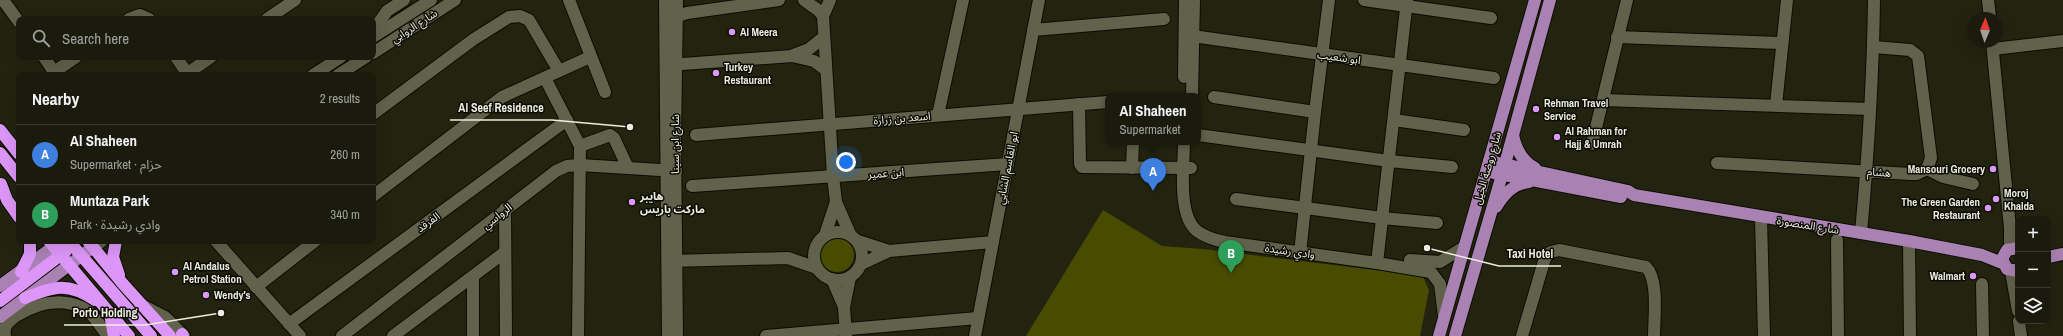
<!DOCTYPE html>
<meta charset="utf-8">
<style>
body{margin:0;font-family:"Archivo Narrow","Noto Sans Arabic",sans-serif;background:#232415;color:#f1f3f6}
.controls{position:absolute;right:12px;bottom:12px;display:grid;overflow:hidden;border-radius:8px;box-shadow:0 4px 16px #0002}
.controls button{width:36px;height:36px;display:grid;place-items:center;padding:0;border:0;border-bottom:1px solid #38392d;background:#1a1b0c;color:#f1f3f6;font:20px sans-serif}
.compass{position:absolute;left:1967px;top:12px;width:36px;height:36px;border-radius:50%;background:#1a1b0c;box-shadow:0 4px 16px #0002;rotate:2deg}
.you{position:absolute;left:846px;top:162px;width:14px;height:14px;margin:-10px;border:3px solid #fff;border-radius:50%;background:#1a73e8;box-shadow:0 0 0 6px #1a73e833}
.badge{display:grid;place-items:center;width:26px;height:26px;border-radius:50%;background:#8c9099;color:#fff;font-size:13px;font-weight:700}
.pin{position:absolute;translate:-50% -33px;filter:drop-shadow(0 1px 2px #0008)}
.pin::after{content:'';position:absolute;top:21px;width:14px;height:12px;background:inherit;clip-path:polygon(0 0,100% 0,50% 100%)}
.popup{position:absolute;left:1105px;top:93px;width:96px;height:52px;box-sizing:border-box;display:grid;place-content:center;border-radius:8px;background:#1a1b0c;filter:drop-shadow(0 1px 3px #0005);font-size:13px;white-space:nowrap;color:#9fa19d}
.popup b{font-size:15px;color:#f1f3f6}
.popup::after{content:'';position:absolute;left:50%;top:100%;margin-left:-8px;border:8px solid transparent;border-top-color:#1a1b0c}
.list{margin:0;padding:0;list-style:none}
h2{display:flex;justify-content:space-between;align-items:center;height:52px;margin:0;padding:0 16px;font-size:17px}
h2 small{font-size:13px;font-weight:400;color:#9fa19d}
.list li{display:grid;grid-template-columns:26px 1fr auto;gap:12px;align-items:center;box-sizing:border-box;height:60px;padding:0 16px;border-top:1px solid #38392d}
.list b{display:block;font-size:15px;white-space:nowrap}
.list p{margin:0;font-size:13px;white-space:nowrap;color:#9fa19d}
.list em{font-size:13px;font-style:normal;color:#9fa19d}
.icon{flex:none;width:22px;height:22px;fill:none;stroke:currentColor;stroke-width:2;stroke-linecap:round;stroke-linejoin:round}
.map{position:relative;flex:none;width:2063px;height:336px;overflow:hidden}
.search{position:absolute;background:#1a1b0c;box-shadow:0 4px 16px #0002;left:16px;top:16px;width:360px;height:44px;display:flex;align-items:center;gap:10px;box-sizing:border-box;padding:0 14px;border-radius:8px;color:#9fa19d;font-size:15px}
.panel{position:absolute;background:#1a1b0c;box-shadow:0 4px 16px #0002;left:16px;top:72px;width:360px;height:172px;border-radius:8px}
.map>svg:first-child{display:block}
.green{fill:#484b00}
.lines{fill:none;stroke-linecap:round;stroke-linejoin:round}
.minor-casing{stroke:#0c0d00;stroke-width:14}
.major-casing{stroke:#0c0d00;stroke-width:14}
.highway-casing{stroke:#0c0d00;stroke-width:14}
.minor{stroke:#60624c;stroke-width:12}
.major{stroke:#aa81b3;stroke-width:12}
.highway{stroke:#dc96f7;stroke-width:12}
.poi-dot{fill:#db99f5;stroke:#0c0c05;stroke-width:1.5}
.labels{text-anchor:middle;stroke-width:3;stroke-linejoin:round;paint-order:stroke}
.street-label{font-size:11px;fill:#ecede0;stroke:#0c0c05}
.poi-label{font-size:11px;font-weight:bold;fill:#ecede0;stroke:#0c0c05;text-anchor:start}
.leader{fill:none;stroke:#ecede0;stroke-width:1.5}
.callout-dot{fill:#ecede0;stroke:#0c0c05;stroke-width:1.5}
.callout-label{font-size:12px;text-anchor:middle;font-weight:bold;fill:#ecede0;stroke:#0c0c05;stroke-width:3;stroke-linejoin:round;paint-order:stroke}
</style>
<div class="map">
<svg width="2063" height="336" viewBox="0 0 2063 336">
<rect width="100%" height="100%" fill="#222410"/>
<!-- green -->
<g class="green">
<path d="M1103 210 1162 246 1203 249 1408 274 1411 271 1423 277 1429 290 1420 336H1026Z"/>
<circle cx="837" cy="255" r="17"/>
</g>
<g class="lines">
<!-- minor casing -->
<g class="minor-casing">
<g id="minor">
<path d="M3 0 19 22"/>
<path d="M569 0 605 92"/>
<path d="M665 0 668 336"/>
<path d="M804 0 818 10 823 16"/>
<path d="M830 0 823 16 833 176 836 202 850 234"/>
<path d="M1364 0 1491 18"/>
<path d="M1988 0 1990 18"/>
<path d="M672 18 687 13 779 0"/>
<path d="M129 19 140 15 149 19"/>
<path d="M267 19 295 0"/>
<path d="M1033 30 1164 19"/>
<path d="M373 31 387 11 404 0"/>
<path d="M1185 35 1494 78"/>
<path d="M373 37 431 0"/>
<path d="M1617 37 1782 43"/>
<path d="M1992 42 2010 228V248"/>
<path d="M1993 49 2063 41"/>
<path d="M373 53 455 0"/>
<path d="M793 55 809 49 824 37"/>
<path d="M44 57 56 75"/>
<path d="M176 57 187 73"/>
<path d="M669 65 792 56 814 61 826 70"/>
<path d="M54 72 76 57"/>
<path d="M185 75 211 57"/>
<path d="M313 75 341 57"/>
<path d="M338 75 366 57"/>
<path d="M1184 77 1185 0"/>
<path d="M545 78 580 146 578 336"/>
<path d="M1192 96 1194 0"/>
<path d="M1214 97 1315 112"/>
<path d="M1603 100 1870 109"/>
<path d="M1079 104 1080 164 1082 167 1191 168"/>
<path d="M1776 105 1787 0"/>
<path d="M373 114 474 39 509 17 520 16 529 20 559 71"/>
<path d="M938 115 963 0"/>
<path d="M1394 120 1464 130"/>
<path d="M696 135 1108 102"/>
<path d="M1198 135 1389 161 1452 167"/>
<path d="M1184 142C1184 165 1177 215 1197 231 1205 237 1215 240 1225 242L1377 263 1431 272 1440 284 1444 316"/>
<path d="M1592 144 1627 0"/>
<path d="M580 146 610 135 614 138 628 168"/>
<path d="M1717 163 1911 174H1917L1927 169 1931 158 1918 56 1910 50 1874 47"/>
<path d="M1132 168 1133 142"/>
<path d="M1927 169 1943 177 1973 184"/>
<path d="M692 186 1008 164"/>
<path d="M373 196 502 97 590 57"/>
<path d="M1236 199 1382 218 1437 223"/>
<path d="M505 209 506 336"/>
<path d="M1761 218 1764 336"/>
<circle cx="838" cy="256" r="24"/>
<path d="M1861 233C1868 156 1873 78 1874 0"/>
<path d="M825 235 836 202"/>
<path d="M1837 240 1838 336"/>
<path d="M216 241 300 336"/>
<path d="M858 241 889 251"/>
<path d="M1909 241 1910 336"/>
<path d="M93 247 102 241"/>
<path d="M1300 253 1315 112 1329 0"/>
<path d="M1410 260 1440 262 1464 247"/>
<path d="M670 261 788 258 817 268"/>
<path d="M1377 263 1407 0"/>
<path d="M861 264 889 251 993 242"/>
<path d="M2011 271 2018 311"/>
<path d="M473 277V336"/>
<path d="M832 279 844 307"/>
<path d="M1982 284 1983 336"/>
<path d="M256 287 315 241"/>
<path d="M140 304 165 317 184 336"/>
<path d="M2019 321 2021 336"/>
<path d="M289 324 567 120"/>
<path d="M5 336C3 326 8 322 16 316 37 303 60 297 83 308 95 314 100 327 108 336"/>
<path d="M342 336 556 171 567 166 580 165 676 171"/>
<path d="M393 336 505 252"/>
<path d="M677 336 675 140 677 0"/>
<path d="M766 336 978 318"/>
<path d="M846 336 844 307 850 277"/>
<path d="M975 336 1039 0"/>
<path d="M1522 336 1545 258 1551 252 1559 250 1646 267C1659 280 1654 318 1654 336"/>
</g>
</g>
<!-- major casing -->
<g class="major-casing">
<g id="major">
<path d="M1513 135C1516 150 1522 161 1535 168"/>
<path d="M1489 161 1628 191 1634 195 1909 241 1982 255 2002 263"/>
<path d="M1494 173 1621 197"/>
<path d="M1496 207C1505 193 1513 184 1529 182"/>
<path d="M2018 248 2007 250 2002 259 2007 269 2018 271"/>
<path d="M2048 257 2063 254"/>
<path d="M0 286 61 241"/>
<path d="M0 317 93 247"/>
<path d="M1439 336 1535 0"/>
<path d="M1455 336 1502 175 1550 0"/>
</g>
</g>
<!-- highway casing -->
<g class="highway-casing">
<g id="highway">
<path d="M0 130 19 154"/>
<path d="M0 153 19 177"/>
<path d="M1 184 7 200 19 217"/>
<path d="M49 241 129 336"/>
<path d="M88 241 123 284 170 336"/>
<path d="M116 241 113 257 119 275"/>
<path d="M54 246 63 242 73 246 151 336"/>
<path d="M21 272 30 254V241"/>
<path d="M25 298C54 286 68 282 95 300"/>
<path d="M0 301 66 251"/>
<path d="M110 314 114 336"/>
<path d="M182 334 183 336"/>
</g>
</g>
<!-- minor -->
<use href="#minor" class="minor"/>
<!-- major -->
<use href="#major" class="major"/>
<!-- highway -->
<use href="#highway" class="highway"/>
</g>
<!-- markers -->
<g class="poi-dot">
<circle cx="732" cy="32" r="4"/>
<circle cx="716" cy="73" r="4"/>
<circle cx="1536" cy="109" r="4"/>
<circle cx="1557" cy="137" r="4"/>
<circle cx="1993" cy="169" r="4"/>
<circle cx="1996" cy="199" r="4"/>
<circle cx="632" cy="202" r="4"/>
<circle cx="1988" cy="208" r="4"/>
<circle cx="175" cy="272" r="4"/>
<circle cx="1973" cy="276" r="4"/>
<circle cx="206" cy="295" r="4"/>
</g>
<g class="labels">
<!-- street labels -->
<g class="street-label">
<text transform="translate(414 26) rotate(-33)" y="4">شارع الروابي</text>
<text transform="translate(1339 57) rotate(8)" y="4">ابو شعيب</text>
<text transform="translate(902 118) rotate(-5)" y="4">اسعد بن زرارة</text>
<text transform="translate(675 144) rotate(-90)" y="4">شارع ابن سينا</text>
<text transform="translate(1007 168) rotate(-79)" y="4">ابو القاسم الشابي</text>
<text transform="translate(1487 168) rotate(-74)" y="4">شارع روضة الخيل</text>
<text transform="translate(1879 172) rotate(4)" y="4">هشام</text>
<text transform="translate(886 173) rotate(-4)" y="4">ابن عمير</text>
<text transform="translate(497 216) rotate(-38)" y="4">الرواسي</text>
<text transform="translate(428 222) rotate(-36)" y="4">الفرقد</text>
<text transform="translate(1808 225) rotate(9)" y="4">شارع المنصورة</text>
<text transform="translate(1290 251) rotate(8)" y="4">وادي رشيدة</text>
</g>
<!-- poi labels -->
<g class="poi-label">
<text x="740" y="36">Al Meera</text>
<text x="724" y="71">Turkey<tspan x="724" dy="13">Restaurant</tspan></text>
<text x="1544" y="107">Rehman Travel<tspan x="1544" dy="13">Service</tspan></text>
<text x="1565" y="135">Al Rahman for<tspan x="1565" dy="13">Hajj &amp; Umrah</tspan></text>
<text x="1985" y="173" text-anchor="end">Mansouri Grocery</text>
<text x="2004" y="197">Moroj<tspan x="2004" dy="13">Khalda</tspan></text>
<text x="640" y="200">هايبر<tspan x="640" dy="13">ماركت باريس</tspan></text>
<text x="1980" y="206" text-anchor="end">The Green Garden<tspan x="1980" dy="13">Restaurant</tspan></text>
<text x="183" y="270">Al Andalus<tspan x="183" dy="13">Petrol Station</tspan></text>
<text x="1965" y="280" text-anchor="end">Walmart</text>
<text x="214" y="299">Wendy's</text>
</g>
</g>
<!-- callouts -->
<path class="leader" d="M630 127L552 120H450M1427 248L1499 266H1561M221 313L145 325H64"/>
<g class="callout-dot">
<circle cx="630" cy="127" r="4"/>
<circle cx="1427" cy="248" r="4"/>
<circle cx="221" cy="313" r="4"/>
</g>
<g class="callout-label">
<text x="501" y="112">Al Seef Residence</text>
<text x="1530" y="258">Taxi Hotel</text>
<text x="105" y="317">Porto Holding</text>
</g>
</svg>
<div class="controls">
<button>+</button>
<button>−</button>
<button><svg class="icon" aria-label="layers" viewBox="0 0 24 24"><path d="M12 4l9 5-9 5-9-5zM3 14l9 5 9-5"/></svg></button>
</div>
<svg class="compass" viewBox="-18 -18 36 36"><path d="M0-13l5 13h-10z" fill="#e53935"/><path d="M0 13l5-13h-10z" fill="#9fa19d"/></svg>
<div class="you"></div>
<div class="pin badge" style="left:1153px;top:191px;background:#3f7fe0">A</div>
<div class="popup"><b>Al Shaheen</b>Supermarket</div>
<div class="pin badge" style="left:1231px;top:273px;background:#2e9e5b">B</div>
<div class="search"><svg class="icon" aria-label="search" viewBox="0 0 24 24"><circle cx="10" cy="10" r="6"/><path d="M15 15l6 6"/></svg>Search here</div>
<section class="panel">
<h2>Nearby<small>2 results</small></h2>
<ul class="list">
<li><span class="badge" style="background:#3f7fe0">A</span><div><b>Al Shaheen</b><p>Supermarket · حزام</p></div><em>260 m</em></li>
<li><span class="badge" style="background:#2e9e5b">B</span><div><b>Muntaza Park</b><p>Park · وادي رشيدة</p></div><em>340 m</em></li>
</ul>
</section>
</div>
